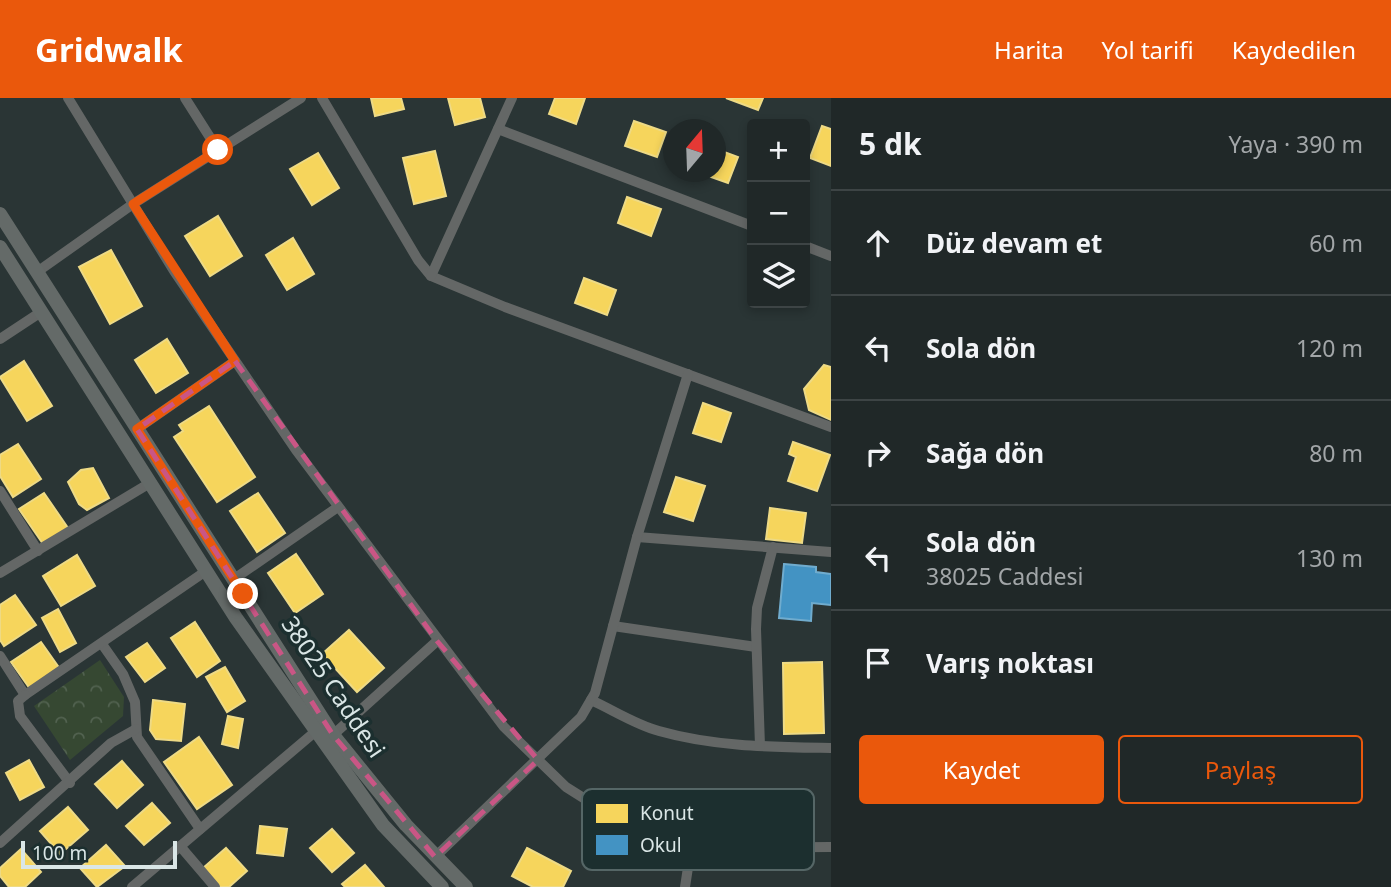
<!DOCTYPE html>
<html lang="tr">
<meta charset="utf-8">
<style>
body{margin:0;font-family:"Noto Sans",sans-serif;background:#2d3434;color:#f1f3f6}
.controls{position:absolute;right:21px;top:21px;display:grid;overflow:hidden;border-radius:7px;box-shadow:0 4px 10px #0003}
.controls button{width:63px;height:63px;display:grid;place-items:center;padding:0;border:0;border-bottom:2px solid #3d4445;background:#202828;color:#f1f3f6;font:35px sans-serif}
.compass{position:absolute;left:663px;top:21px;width:63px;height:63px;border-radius:50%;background:#202828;box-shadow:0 4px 10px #0003;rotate:19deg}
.scale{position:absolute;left:21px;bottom:18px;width:156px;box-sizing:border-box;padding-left:7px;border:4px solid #dae6e6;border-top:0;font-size:19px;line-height:24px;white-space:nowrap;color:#dae6e6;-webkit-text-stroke:5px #1c2f2f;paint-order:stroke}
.stop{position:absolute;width:21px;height:21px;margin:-16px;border:5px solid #ea580c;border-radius:50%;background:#fff}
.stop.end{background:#ea580c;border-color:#fff;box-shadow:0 2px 7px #0008}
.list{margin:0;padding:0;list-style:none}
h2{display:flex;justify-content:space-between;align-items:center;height:91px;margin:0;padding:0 28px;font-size:30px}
h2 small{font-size:23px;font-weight:400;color:#a2a6a8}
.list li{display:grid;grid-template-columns:46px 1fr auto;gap:21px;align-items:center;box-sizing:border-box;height:105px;padding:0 28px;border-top:2px solid #3d4445}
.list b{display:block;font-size:26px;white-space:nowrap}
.list p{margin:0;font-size:23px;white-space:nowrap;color:#a2a6a8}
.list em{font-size:23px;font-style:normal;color:#a2a6a8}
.actions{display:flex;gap:14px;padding:21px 28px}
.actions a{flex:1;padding:16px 0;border:2px solid #ea580c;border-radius:7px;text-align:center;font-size:24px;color:#ea580c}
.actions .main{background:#ea580c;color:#fff}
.icon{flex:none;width:38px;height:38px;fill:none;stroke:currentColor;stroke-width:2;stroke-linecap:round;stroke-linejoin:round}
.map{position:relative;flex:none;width:831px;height:789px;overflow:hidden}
header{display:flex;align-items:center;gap:42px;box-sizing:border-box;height:98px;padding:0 35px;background:#ea580c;color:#fff}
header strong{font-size:33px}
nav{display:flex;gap:38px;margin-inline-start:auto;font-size:24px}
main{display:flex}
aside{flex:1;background:#202828}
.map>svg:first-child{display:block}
.park{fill:url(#park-crowns)}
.homes{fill:#f6d55c;stroke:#eeda85;stroke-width:2}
.schools{fill:#4393c3;stroke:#70acce;stroke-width:2}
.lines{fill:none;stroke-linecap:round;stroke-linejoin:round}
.minor{stroke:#646766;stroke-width:10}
.secondary{stroke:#646a68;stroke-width:14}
.route{stroke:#ea580c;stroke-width:9}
.marked{fill:none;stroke:#c95685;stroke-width:5;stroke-dasharray:14 9;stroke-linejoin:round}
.labels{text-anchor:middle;stroke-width:7;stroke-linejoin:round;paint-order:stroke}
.street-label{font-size:24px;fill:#dae6e6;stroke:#1c2f2f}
.key{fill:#1c2f2f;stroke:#566;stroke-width:2}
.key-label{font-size:19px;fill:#dae6e6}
</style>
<header>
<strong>Gridwalk</strong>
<nav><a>Harita</a><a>Yol tarifi</a><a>Kaydedilen</a></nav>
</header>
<main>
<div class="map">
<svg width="831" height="789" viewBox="0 0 831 789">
<defs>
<pattern id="park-crowns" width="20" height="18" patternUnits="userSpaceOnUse" patternTransform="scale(1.75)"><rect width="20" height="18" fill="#364832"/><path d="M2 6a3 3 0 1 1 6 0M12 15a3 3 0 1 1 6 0" fill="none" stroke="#526250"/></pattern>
</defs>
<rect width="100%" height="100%" fill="#2a3535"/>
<!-- park -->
<path class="park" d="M100 562 124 599 123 618 70 662 34 608Z"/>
<!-- homes -->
<g class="homes">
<path d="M371 0H401L404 11 375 18Z"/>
<path d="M448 0H480L485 19 455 27Z"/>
<path d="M555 0H585L576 26 549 16Z"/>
<path d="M726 0H763L758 12Z"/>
<path d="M634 23 666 34 657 59 625 48Z"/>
<path d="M822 28 831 31V68L810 60Z"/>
<path d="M716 51 738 59 728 85 697 74H716Z"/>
<path d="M435 53 446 98 414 106 403 60Z"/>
<path d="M318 55 339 90 312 107 290 71Z"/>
<path d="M627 99 661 111 651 138 618 125Z"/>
<path d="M218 118 242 158 210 178 185 138Z"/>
<path d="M293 140 314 176 287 192 266 157Z"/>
<path d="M111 152 142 208 110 226 79 169Z"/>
<path d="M584 180 616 192 607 217 575 205Z"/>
<path d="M167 241 188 275 156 295 135 262Z"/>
<path d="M24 263 52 308 27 323 0 279Z"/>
<path d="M824 267 831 269V322L809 312 804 291Z"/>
<path d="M703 305 731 315 721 344 693 335Z"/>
<path d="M209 308 255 379 217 404 174 339 183 333 179 327Z"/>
<path d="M793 344 830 357 817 393 788 383 796 359 789 356Z"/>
<path d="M18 346 41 381 13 399 0 378V357Z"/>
<path d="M93 370 109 400 87 412 79 406 68 384 81 372Z"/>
<path d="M676 379 705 388 693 423 664 414Z"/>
<path d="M44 395 68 430 43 446 19 411Z"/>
<path d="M258 395 285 435 257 454 230 413Z"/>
<path d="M770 410 806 415 802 445 766 441Z"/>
<path d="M296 456 323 496 295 515 268 475Z"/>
<path d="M77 457 95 488 61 508 43 478Z"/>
<path d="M15 497 36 527 4 548 0 542V507Z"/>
<path d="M58 511 76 545 60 554 42 520Z"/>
<path d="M195 524 220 563 197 579 171 540Z"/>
<path d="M349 532 384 570 357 594 322 556Z"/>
<path d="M41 544 60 571 30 591 11 564Z"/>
<path d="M147 545 165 570 145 584 126 559Z"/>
<path d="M822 564 824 635 784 636 783 565Z"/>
<path d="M225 569 245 603 227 614 206 579Z"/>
<path d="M153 602 185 606 181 643 156 641 150 632Z"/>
<path d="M228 618 243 621 238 650 222 646Z"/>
<path d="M199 639 232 687 197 711 164 664Z"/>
<path d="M29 662 44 689 20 702 6 675Z"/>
<path d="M122 663 143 687 117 710 95 686Z"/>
<path d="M152 705 170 725 144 747 126 728Z"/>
<path d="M68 709 88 732 60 756 40 733Z"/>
<path d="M260 728 287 731 283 758 257 755Z"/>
<path d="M332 731 354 755 332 774 310 750Z"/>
<path d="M106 747 125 768 97 789 80 770Z"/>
<path d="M226 750 247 773 229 789H220L203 770Z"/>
<path d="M527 750 571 773 563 789H533L512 778Z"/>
<path d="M21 751 41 774 25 789H9L0 778V770Z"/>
<path d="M365 767 384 789H345L342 786Z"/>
</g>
<!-- schools -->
<path class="schools" d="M784 466 816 469V474L831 476V507L812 505 811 523 779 520Z"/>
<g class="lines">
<!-- minor -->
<g class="minor">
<path d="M68 0 174 173 296 352 504 629 566 689 612 718 691 750 831 749"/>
<path d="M185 0 218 52"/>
<path d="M322 0 418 162 431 178 505 209 831 329"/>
<path d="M498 31 752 128"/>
<path d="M805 148 831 158"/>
<path d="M37 174 133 106 301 0"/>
<path d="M431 178 512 0"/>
<path d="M0 241 41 214"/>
<path d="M137 331 235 263"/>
<path d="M0 393 38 453"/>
<path d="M637 439 831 454"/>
<path d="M0 475 150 385"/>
<path d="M234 481 338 409"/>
<path d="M613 528 756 549"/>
<path d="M102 546 123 576 135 604 137 639 200 731"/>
<path d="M0 558 25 597 206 473"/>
<path d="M25 597 18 603 20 618 70 685"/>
<path d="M591 602C613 612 636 627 659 633 715 649 774 649 831 650"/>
<path d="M333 637 437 543"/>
<path d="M760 648 756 531 757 510 773 449"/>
<path d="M0 745 111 645 136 631"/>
<path d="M180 748 215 789"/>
<path d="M435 759 581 619 595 595 637 439 688 276"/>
<path d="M132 789 316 633"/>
<path d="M685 789 691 750"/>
</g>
<!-- secondary -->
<g class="secondary">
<path d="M0 116 333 637 406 727 466 789"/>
<path d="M0 149 236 520 383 727 442 789"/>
</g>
</g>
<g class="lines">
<!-- route -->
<path class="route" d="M218 52 133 106 235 263 137 331 243 496"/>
</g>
<!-- marked area -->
<path class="marked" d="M235 263 437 543 538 662 435 759 333 637 137 331Z"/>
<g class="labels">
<!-- street labels -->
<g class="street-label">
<text transform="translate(333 589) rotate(56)" y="8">38025 Caddesi</text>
</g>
</g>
<!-- legend -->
<rect x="582" y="691" width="232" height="81" rx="10" class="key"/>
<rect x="596" y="706" width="32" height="19" fill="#f6d55c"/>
<rect x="596" y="737" width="32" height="20" fill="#4393c3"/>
<g class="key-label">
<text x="640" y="722">Konut</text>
<text x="640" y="754">Okul</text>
</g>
</svg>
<div class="controls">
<button>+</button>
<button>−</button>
<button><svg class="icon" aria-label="layers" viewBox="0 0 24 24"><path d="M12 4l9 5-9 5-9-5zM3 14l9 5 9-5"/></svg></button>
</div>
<svg class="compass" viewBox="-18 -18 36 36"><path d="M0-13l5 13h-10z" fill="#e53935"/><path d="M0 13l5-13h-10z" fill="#a2a6a8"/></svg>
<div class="scale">100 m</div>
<div class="stop" style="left:218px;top:52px"></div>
<div class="stop end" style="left:243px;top:496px"></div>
</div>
<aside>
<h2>5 dk<small>Yaya · 390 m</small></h2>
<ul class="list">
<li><svg class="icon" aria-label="ahead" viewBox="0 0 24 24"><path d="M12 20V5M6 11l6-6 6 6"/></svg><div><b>Düz devam et</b></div><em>60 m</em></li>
<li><svg class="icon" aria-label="left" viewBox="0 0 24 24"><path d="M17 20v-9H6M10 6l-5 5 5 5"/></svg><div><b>Sola dön</b></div><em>120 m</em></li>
<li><svg class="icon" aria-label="right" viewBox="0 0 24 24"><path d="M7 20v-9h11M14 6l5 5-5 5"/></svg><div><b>Sağa dön</b></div><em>80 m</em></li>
<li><svg class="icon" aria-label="left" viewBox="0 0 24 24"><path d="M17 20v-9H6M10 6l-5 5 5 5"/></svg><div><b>Sola dön</b><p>38025 Caddesi</p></div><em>130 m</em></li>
<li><svg class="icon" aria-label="arrive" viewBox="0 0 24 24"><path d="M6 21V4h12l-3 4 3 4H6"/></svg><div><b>Varış noktası</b></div></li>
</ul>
<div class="actions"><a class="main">Kaydet</a><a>Paylaş</a></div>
</aside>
</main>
